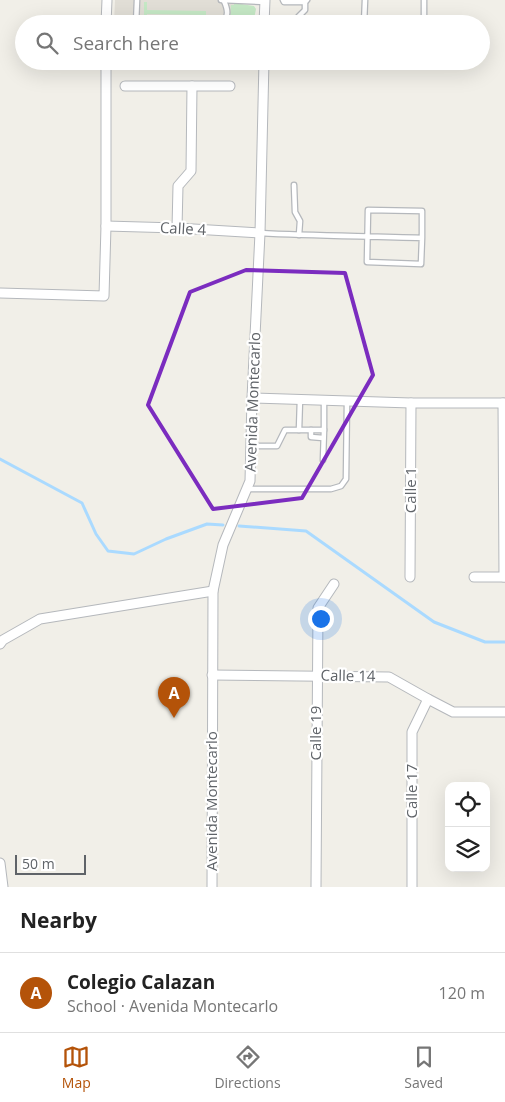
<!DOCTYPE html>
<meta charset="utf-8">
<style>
body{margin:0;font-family:"Open Sans",sans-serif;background:#f2f2f2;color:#222}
.controls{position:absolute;right:15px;bottom:15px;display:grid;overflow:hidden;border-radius:10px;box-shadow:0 5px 20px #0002}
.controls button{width:45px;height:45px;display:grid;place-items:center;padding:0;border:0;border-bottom:1px solid #e0e0e0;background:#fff;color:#222;font:25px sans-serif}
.scale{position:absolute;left:15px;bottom:12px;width:71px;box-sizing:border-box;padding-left:5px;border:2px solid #5f6368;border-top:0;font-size:14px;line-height:18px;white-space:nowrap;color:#5f6368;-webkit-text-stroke:4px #fff;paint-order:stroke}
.you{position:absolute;left:320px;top:618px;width:18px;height:18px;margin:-12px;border:4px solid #fff;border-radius:50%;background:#1a73e8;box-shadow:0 0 0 8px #1a73e833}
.badge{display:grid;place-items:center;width:32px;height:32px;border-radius:50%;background:#b45309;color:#fff;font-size:16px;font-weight:700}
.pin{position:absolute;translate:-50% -41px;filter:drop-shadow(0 1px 2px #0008)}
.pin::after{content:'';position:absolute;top:26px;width:18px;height:15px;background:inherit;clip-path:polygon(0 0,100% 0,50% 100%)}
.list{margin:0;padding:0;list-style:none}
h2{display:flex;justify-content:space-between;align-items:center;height:65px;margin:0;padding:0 20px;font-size:21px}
h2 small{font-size:16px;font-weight:400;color:#767676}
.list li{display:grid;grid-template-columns:32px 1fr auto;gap:15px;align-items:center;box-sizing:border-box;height:80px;padding:0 20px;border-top:1px solid #e0e0e0}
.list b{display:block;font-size:19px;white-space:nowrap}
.list p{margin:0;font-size:16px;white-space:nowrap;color:#767676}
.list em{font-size:16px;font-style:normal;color:#767676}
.icon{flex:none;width:28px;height:28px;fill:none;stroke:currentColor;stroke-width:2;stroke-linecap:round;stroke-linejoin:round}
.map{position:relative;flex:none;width:505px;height:887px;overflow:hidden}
.search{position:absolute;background:#fff;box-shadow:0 5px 20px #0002;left:15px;right:15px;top:15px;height:55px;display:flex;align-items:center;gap:12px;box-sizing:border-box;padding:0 18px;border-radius:28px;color:#767676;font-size:19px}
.sheet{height:145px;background:#fff}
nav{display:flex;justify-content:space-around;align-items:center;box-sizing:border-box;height:70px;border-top:1px solid #e0e0e0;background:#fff;font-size:14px;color:#767676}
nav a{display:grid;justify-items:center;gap:2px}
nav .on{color:#b45309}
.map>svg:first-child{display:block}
.education{fill:#e1ded6}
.green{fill:#c5e8c5}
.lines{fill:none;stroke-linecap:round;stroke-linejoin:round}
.stream{stroke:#aadaff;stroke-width:3}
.service-casing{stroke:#b5b8bc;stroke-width:7}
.minor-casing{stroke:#b5b8bc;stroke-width:11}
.service{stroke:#fff;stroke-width:4.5}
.minor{stroke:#fff;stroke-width:9}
.marked{fill:none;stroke:#7b2cbf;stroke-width:4;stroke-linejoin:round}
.labels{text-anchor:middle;stroke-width:4.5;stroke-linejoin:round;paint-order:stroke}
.street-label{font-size:15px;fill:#5f6368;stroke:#fff}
</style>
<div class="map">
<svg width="505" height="887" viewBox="0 0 505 887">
<rect width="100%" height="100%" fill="#f1efe8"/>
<!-- education -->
<path class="education" d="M115 0H243L242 24H114Z"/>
<!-- green -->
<g class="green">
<path d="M144 2H147V10L206 11V15L147 14V22L144 23Z"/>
<path d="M234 3 254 6 256 9 254 19 249 22H230L231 5H234Z"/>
</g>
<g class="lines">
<!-- stream -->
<g class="stream">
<path d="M0 459 82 503 96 534 108 551 134 554 166 539 207 524 223 525"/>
<path d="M239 526 306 531 434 622 485 642H505"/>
</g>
<!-- service casing -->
<g class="service-casing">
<g id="service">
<path d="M221 0 265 2"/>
<path d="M283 0 284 2H305L307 0"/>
<path d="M136 24 137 0"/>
<path d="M222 24C229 16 228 10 224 1"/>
<path d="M298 24V17L305 10V2"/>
<path d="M364 24 365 0"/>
<path d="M424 24V0"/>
<path d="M294 185 295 212 300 221 299 235"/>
<path d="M260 233C314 236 368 236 422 238V211L368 210 367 262 421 264 422 238"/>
<path d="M299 430H324V400"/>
<path d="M311 430V437L323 438"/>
<path d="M251 446H277L285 430H299L300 399"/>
<path d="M323 460 324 430"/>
<path d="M248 489H331L341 486 346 479 347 401"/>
</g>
</g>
<!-- minor casing -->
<g class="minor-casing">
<g id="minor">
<path d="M106 24 107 0"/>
<path d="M264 24 265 0"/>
<path d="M125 86H230"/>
<path d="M106 226 177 228 260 233"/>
<path d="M177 228 178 186 191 171 192 86"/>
<path d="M0 293 104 296 106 226V61"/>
<path d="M252 398 411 403H505"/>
<path d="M503 403 504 577"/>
<path d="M410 577 411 403"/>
<path d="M474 577H505"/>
<path d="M0 644 3 640 40 619 213 591"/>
<path d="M212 675 389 677 428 699 453 712H505"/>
<path d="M0 863 3 887"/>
<path d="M212 887 213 591 223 545 250 481 252 398 260 233 264 61"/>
<path d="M316 887 318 608 334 584"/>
<path d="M412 887V732L428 699"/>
</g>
</g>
<!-- service -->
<use href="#service" class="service"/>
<!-- minor -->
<use href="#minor" class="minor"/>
</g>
<!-- marked area -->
<path class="marked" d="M246 270 345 273 373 375 302 498 213 509 148 405 190 292Z"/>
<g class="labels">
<!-- street labels -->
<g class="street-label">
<text transform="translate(183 229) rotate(3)" y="5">Calle 4</text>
<text transform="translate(253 402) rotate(-88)" y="5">Avenida Montecarlo</text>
<text transform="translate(411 490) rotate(-90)" y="5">Calle 1</text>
<text transform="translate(348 676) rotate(1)" y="5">Calle 14</text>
<text transform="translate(316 733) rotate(-90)" y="5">Calle 19</text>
<text transform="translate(412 791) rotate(-90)" y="5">Calle 17</text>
<text transform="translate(212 801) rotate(-90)" y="5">Avenida Montecarlo</text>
</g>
</g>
</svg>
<div class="controls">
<button><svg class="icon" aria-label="locate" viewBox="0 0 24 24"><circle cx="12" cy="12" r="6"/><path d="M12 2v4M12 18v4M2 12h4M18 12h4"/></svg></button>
<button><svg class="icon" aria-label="layers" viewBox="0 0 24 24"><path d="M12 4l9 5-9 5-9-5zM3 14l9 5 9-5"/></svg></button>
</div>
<div class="scale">50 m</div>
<div class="you"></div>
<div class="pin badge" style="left:174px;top:718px">A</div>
<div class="search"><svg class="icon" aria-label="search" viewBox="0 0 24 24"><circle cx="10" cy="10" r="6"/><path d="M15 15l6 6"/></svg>Search here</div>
</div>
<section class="sheet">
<h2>Nearby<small></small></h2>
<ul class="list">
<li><span class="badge">A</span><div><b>Colegio Calazan</b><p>School · Avenida Montecarlo</p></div><em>120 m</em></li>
</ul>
</section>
<nav>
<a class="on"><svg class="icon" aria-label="map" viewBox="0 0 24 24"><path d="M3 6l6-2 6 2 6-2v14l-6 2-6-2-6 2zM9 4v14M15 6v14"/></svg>Map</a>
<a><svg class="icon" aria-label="directions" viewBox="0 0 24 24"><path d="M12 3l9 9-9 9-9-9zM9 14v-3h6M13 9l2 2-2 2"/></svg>Directions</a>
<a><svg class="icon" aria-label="saved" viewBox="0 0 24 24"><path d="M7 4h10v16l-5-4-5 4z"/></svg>Saved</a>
</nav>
